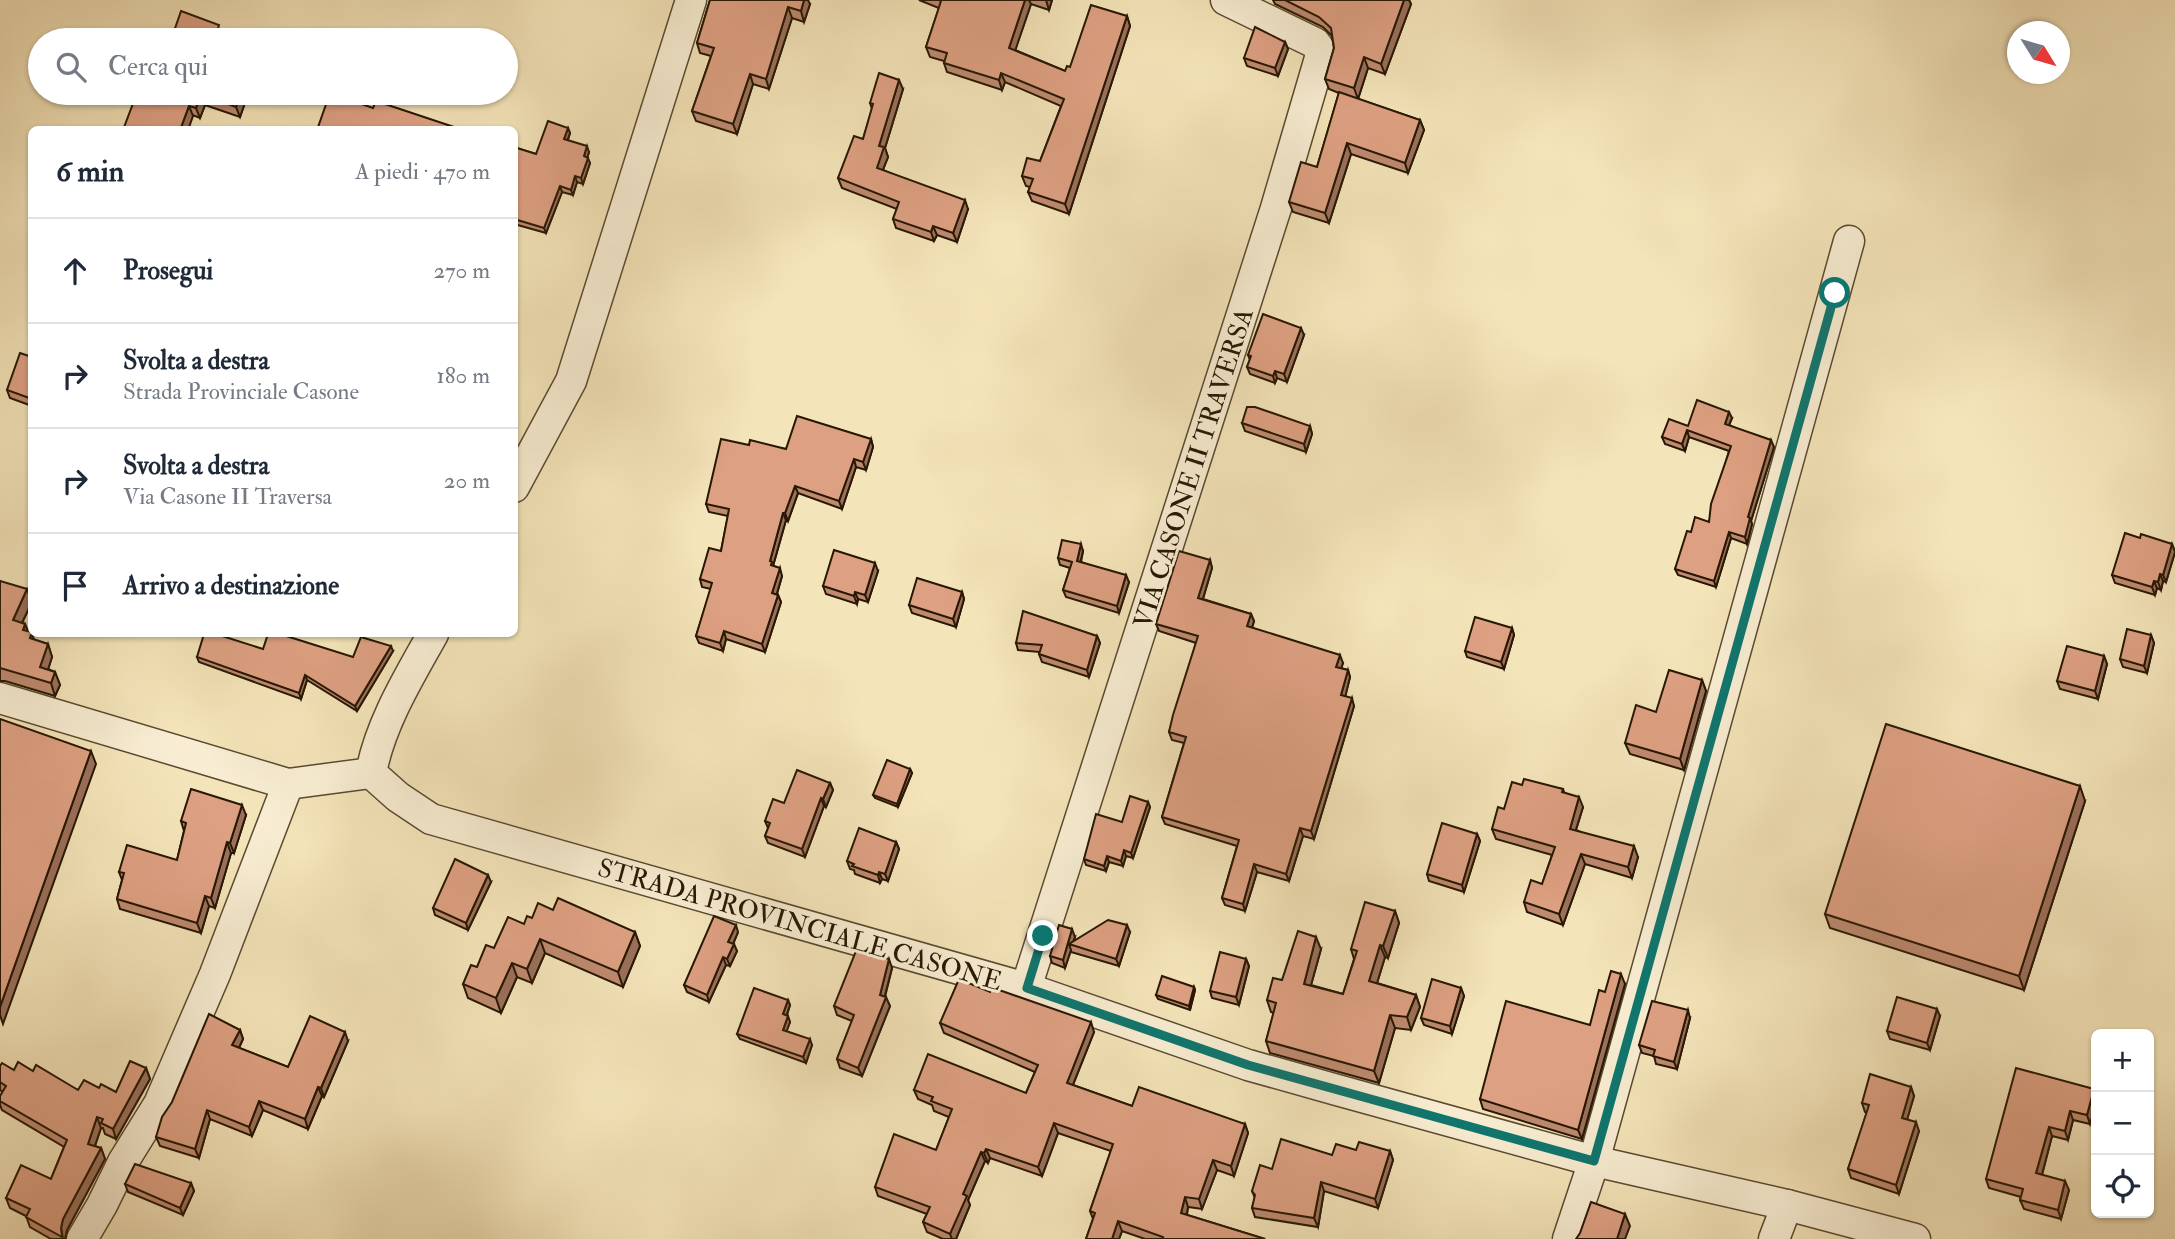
<!DOCTYPE html>
<html lang="it">
<meta charset="utf-8">
<style>
body{margin:0;font-family:"IM FELL Double Pica",serif;background:#f6f6f7;color:#1f2937}
.controls{position:absolute;right:21px;bottom:21px;display:grid;overflow:hidden;border-radius:10px;box-shadow:0 2px 5px #0004}
.controls button{width:63px;height:63px;display:grid;place-items:center;padding:0;border:0;border-bottom:2px solid #e0e1e3;background:#fff;color:#1f2937;font:35px sans-serif}
.compass{position:absolute;left:2007px;top:21px;width:63px;height:63px;border-radius:50%;background:#fff;box-shadow:0 2px 5px #0004;rotate:127deg}
.stop{position:absolute;width:21px;height:21px;margin:-16px;border:5px solid #0f766e;border-radius:50%;background:#fff}
.stop.end{background:#0f766e;border-color:#fff;box-shadow:0 2px 7px #0008}
.list{margin:0;padding:0;list-style:none}
h2{display:flex;justify-content:space-between;align-items:center;height:91px;margin:0;padding:0 28px;font-size:30px}
h2 small{font-size:23px;font-weight:400;color:#747a83}
.list li{display:grid;grid-template-columns:46px 1fr auto;gap:21px;align-items:center;box-sizing:border-box;height:105px;padding:0 28px;border-top:2px solid #e0e1e3}
.list b{display:block;font-size:26px;white-space:nowrap}
.list p{margin:0;font-size:23px;white-space:nowrap;color:#747a83}
.list em{font-size:23px;font-style:normal;color:#747a83}
.icon{flex:none;width:38px;height:38px;fill:none;stroke:currentColor;stroke-width:2;stroke-linecap:round;stroke-linejoin:round}
.map{position:relative;flex:none;width:2175px;height:1239px;overflow:hidden}
.search{position:absolute;background:#fff;box-shadow:0 2px 5px #0004;left:28px;top:28px;width:490px;height:77px;display:flex;align-items:center;gap:18px;box-sizing:border-box;padding:0 24px;border-radius:38px;color:#747a83;font-size:26px}
.panel{position:absolute;background:#fff;box-shadow:0 2px 5px #0004;left:28px;top:126px;width:490px;height:511px;border-radius:10px}
.map>svg:first-child{display:block}
.lines{fill:none;stroke-linecap:round;stroke-linejoin:round}
.minor-casing{stroke:#5a4a30;stroke-width:33}
.minor{stroke:#f8edd2;stroke-width:30}
.wall{fill:#be8a70;stroke:#271703;stroke-width:2}
.shaded-wall{fill:#9b705b;stroke:#271703;stroke-width:2}
.building{fill:#dda082;stroke:#271703;stroke-width:2}
.route{stroke:#0f766e;stroke-width:9}
.labels{text-anchor:middle;stroke-width:6;stroke-linejoin:round;paint-order:stroke}
.street-label{font-size:26px;fill:#271703;stroke:#f8edd2}
</style>
<div class="map">
<svg width="2175" height="1239" viewBox="0 0 2175 1239">
<rect width="100%" height="100%" fill="#f4e4b9"/>
<filter id="stains"><feTurbulence type="fractalNoise" baseFrequency=".00286" numOctaves="4"/><feColorMatrix values="0 0 0 0 .2 0 0 0 0 .09 0 0 0 0 .02 0 0 0 .5 -.17"/></filter>
<radialGradient id="worn" r=".72"><stop offset=".6" stop-color="#630" stop-opacity="0"/><stop offset="1" stop-color="#630" stop-opacity=".3"/></radialGradient>
<g class="lines">
<!-- minor casing -->
<g class="minor-casing">
<g id="minor">
<path d="M514 487 571 381 691 0"/>
<path d="M433 634C409 677 380 724 371 773L398 797 431 819 1026 988 1248 1065 1337 1090 1594 1161 1787 1205 1915 1239"/>
<path d="M0 698 288 784 371 773"/>
<path d="M1026 988 1276 208 1320 58V50L1315 43 1226 0"/>
<path d="M82 1239 102 1205 123 1162 159 1104 215 974 288 784"/>
<path d="M1568 1239 1594 1161 1849 241"/>
<path d="M1774 1239 1787 1205"/>
</g>
</g>
<!-- minor -->
<use href="#minor" class="minor"/>
</g>
<!-- wall -->
<g class="wall">
<path d="M710 0 810 4 804 22 792 18 769 89 753 84 737 134 696 121 692 111 711 56 700 53 697 43Z"/>
<path d="M919 0H1052L1049 10 1031 4 1015 50 1065 71 1127 16 1130 26 1069 214 1032 201 1028 192 1030 187 1026 186 1022 176 1040 161 1061 106 1005 82 1002 90 947 72 944 63V61L930 57 926 47 939 8Z"/>
<path d="M1273 0H1409L1411 4 1385 74 1368 68 1358 99 1420 120 1424 130 1408 173 1351 154 1329 223 1293 212 1289 202 1317 167 1339 93 1329 89 1325 79 1334 48 1332 36 1323 27 1275 4Z"/>
<path d="M1285 42 1288 49 1278 76 1247 66 1244 58Z"/>
<path d="M903 89 885 148 888 157 883 170 968 209 957 242 937 235 934 241 896 228 893 219 897 209 842 188 838 178 863 139 872 109 870 103Z"/>
<path d="M137 93H254L252 99 247 97 240 117 205 105 200 118Z"/>
<path d="M568 128 570 133 568 140 589 152 587 158 590 163 583 184 577 182 573 195 562 192 546 233 514 224V147L536 154Z"/>
<path d="M1304 335 1287 382 1277 378 1275 383 1250 374 1247 367 1250 360 1248 355Z"/>
<path d="M32 357V406L10 398 7 390Z"/>
<path d="M1732 418 1729 425 1774 447 1751 521 1752 524 1747 544 1731 538 1716 587 1678 575 1675 569 1691 532 1709 522 1729 451 1689 437 1685 451 1665 444 1662 437 1688 426Z"/>
<path d="M1242 423 1310 426 1312 434 1306 452 1245 431Z"/>
<path d="M871 439 873 447 866 470 856 467 842 509 798 493 788 521 786 520 773 566 782 576 777 594 778 595 781 602 765 652 726 639 723 651 699 643 696 636 711 589 702 587 700 579 721 551 728 516 709 512 706 504 749 445 786 449Z"/>
<path d="M2140 538 2172 544 2175 552 2166 582 2163 581 2161 590 2157 588 2155 595 2115 583 2112 575Z"/>
<path d="M1083 551 1081 562 1129 582 1119 613 1066 597 1063 590 1070 568 1060 565 1058 558Z"/>
<path d="M1210 560 1212 568 1203 599 1251 614 1254 621 1252 628 1343 663 1341 668 1348 670 1350 677 1345 696 1354 706 1314 839 1303 836 1289 881 1257 872 1245 911 1225 905 1222 898 1237 846 1165 824 1162 817 1184 743 1172 740 1169 732 1196 643 1159 631 1156 624Z"/>
<path d="M878 571 868 602 858 599 857 604 826 594 823 586Z"/>
<path d="M0 581 32 602 22 623 25 624 28 631 34 640 48 644 52 657 48 669 55 672 60 685 55 696 5 681H0Z"/>
<path d="M962 592 964 599 956 627 912 613 909 605Z"/>
<path d="M1512 628 1514 635 1504 669 1467 657 1465 651Z"/>
<path d="M2151 635 2154 643 2147 673 2123 667 2120 659Z"/>
<path d="M1097 636 1100 643 1089 677 1042 662 1039 654 1040 652 1018 650 1016 643Z"/>
<path d="M263 649 353 657 393 651 357 711 307 680 301 699 199 662 197 657Z"/>
<path d="M2104 656 2107 664 2098 699 2060 689 2057 681Z"/>
<path d="M1702 680 1706 691 1684 770 1630 754 1625 743 1656 712Z"/>
<path d="M910 769 912 773 898 807 875 798 873 795Z"/>
<path d="M830 783 833 790 826 807 824 806 805 857 768 843 765 836 768 828 765 821 784 803Z"/>
<path d="M1522 785 1563 789 1564 792 1583 807 1576 830 1638 857 1632 878 1585 864 1563 925 1527 912 1524 902 1542 884 1552 855 1496 839 1492 829 1504 809Z"/>
<path d="M2085 801 2024 990 1830 928 1825 914Z"/>
<path d="M1148 802 1150 807 1133 858 1126 856 1123 866 1109 862 1106 871 1086 865 1084 859 1122 822Z"/>
<path d="M246 815 234 853H231L215 908 209 906 201 933 120 909 117 899 122 880 119 872 177 860 184 831 181 821Z"/>
<path d="M1477 834 1480 841 1464 892 1429 881 1427 874Z"/>
<path d="M896 842 899 849 888 881 882 879 880 883 855 874 854 870 850 869 847 861Z"/>
<path d="M491 882 468 930 435 915 433 908Z"/>
<path d="M553 910 635 932 640 946 623 987 545 953 532 983 517 977 501 1013 468 998 463 984 494 948 532 918Z"/>
<path d="M1395 911 1399 923 1388 958 1385 957 1377 983 1416 995 1420 1007 1411 1030 1395 1028 1379 1083 1270 1053 1266 1041 1274 1013 1271 1012 1267 1000 1282 980 1321 949 1311 985 1343 994 1354 959 1351 949Z"/>
<path d="M738 932 733 944 737 951 730 966 726 965 709 1002 687 992 684 985Z"/>
<path d="M1130 932 1119 966 1071 952V950L1065 968 1052 963 1050 956 1075 937 1074 941Z"/>
<path d="M1246 959 1249 966 1239 1005 1212 998 1210 991Z"/>
<path d="M892 968 885 997 890 1006 862 1076 840 1068 837 1059 852 1021 837 1015 834 1006Z"/>
<path d="M1625 984 1582 1139 1483 1109 1480 1099 1590 1025 1605 992Z"/>
<path d="M1194 987 1195 990 1190 1010 1158 999 1156 995Z"/>
<path d="M1461 988 1464 996 1452 1034 1424 1025 1421 1018Z"/>
<path d="M990 992 1094 1032 1073 1085 1132 1106 1245 1124 1248 1133 1234 1176 1217 1170 1202 1209 1188 1207 1187 1215 1265 1239H1145L1122 1231 1119 1239H1086L1093 1219 1090 1211 1111 1151 1058 1133 1042 1176 990 1158 988 1163 985 1161 968 1200 970 1205 956 1239H943L927 1232 923 1222 927 1214 878 1196 875 1187 936 1150 949 1117 934 1111 932 1105 918 1099 914 1090 1026 1093 1035 1072 944 1033 940 1023Z"/>
<path d="M788 1000 790 1005 787 1015 790 1022 786 1031 812 1045 806 1063 740 1039 737 1034Z"/>
<path d="M1940 1016 1930 1050 1890 1039 1887 1031Z"/>
<path d="M1690 1018 1677 1069 1656 1064 1654 1056 1642 1053 1639 1045Z"/>
<path d="M240 1030 243 1039 239 1048 288 1067 348 1041 324 1097 322 1096 308 1129 263 1110 252 1136 210 1119 199 1158 160 1146 156 1137Z"/>
<path d="M0 1066 14 1070 33 1071 78 1090 99 1088 116 1092 146 1068 150 1079 116 1139 105 1134 103 1128H101L95 1146 101 1148 105 1159 67 1230 65 1239H51L30 1227 26 1216 10 1208 6 1198 51 1179 64 1147 2 1110 0 1105V1096L3 1092 0 1090Z"/>
<path d="M1911 1087 1914 1096 1907 1119 1919 1131 1899 1194 1851 1178 1848 1169 1867 1113 1865 1112 1862 1103Z"/>
<path d="M2094 1089 2096 1095V1102L2090 1124 2073 1120 2068 1140 2052 1136 2042 1175 2069 1190 2061 1219 2024 1209 2020 1200 2021 1197 1989 1188 1986 1179Z"/>
<path d="M1356 1150 1390 1151 1393 1160 1378 1208 1324 1191 1318 1227 1255 1217 1252 1208 1255 1198 1252 1191 1272 1169Z"/>
<path d="M191 1183 194 1191 183 1215 128 1192 125 1184Z"/>
</g>
<!-- shaded-wall -->
<g class="shaded-wall">
<path d="M804 0H808L810 4 804 22 801 11Z"/>
<path d="M1025 0H1029L1031 4 1013 57 1009 48Z"/>
<path d="M1046 0H1052L1049 10Z"/>
<path d="M1404 0H1409L1411 4 1385 74 1381 64Z"/>
<path d="M788 7 792 18 769 89 766 79Z"/>
<path d="M1127 16 1130 26 1069 214 1065 204Z"/>
<path d="M1285 42 1288 49 1278 76 1275 68Z"/>
<path d="M1364 57 1368 68 1358 99 1354 88Z"/>
<path d="M1001 73 1005 82 1002 90 999 80Z"/>
<path d="M750 74 753 84 737 134 733 124Z"/>
<path d="M899 80 903 89 885 148 888 157 880 177 877 168 879 146Z"/>
<path d="M241 93H246L247 97 240 117 236 107Z"/>
<path d="M201 94 205 105 200 118 196 108Z"/>
<path d="M189 106 193 116 188 130H180Z"/>
<path d="M1420 120 1424 130 1408 173 1405 163Z"/>
<path d="M568 128 570 133 566 144 564 139Z"/>
<path d="M1347 143 1351 154 1329 223 1325 213Z"/>
<path d="M587 146 589 152 586 162 584 156Z"/>
<path d="M588 158 590 163 583 184 581 178Z"/>
<path d="M575 176 577 182 573 195 571 190Z"/>
<path d="M560 186 562 192 546 233 544 228Z"/>
<path d="M965 200 968 209 957 242 953 233Z"/>
<path d="M933 226 937 235 934 241 931 232Z"/>
<path d="M1301 328 1304 335 1287 382 1284 374Z"/>
<path d="M1275 371 1277 378 1275 383 1273 376Z"/>
<path d="M1729 412 1732 418 1727 430 1725 424Z"/>
<path d="M1310 426 1312 434 1306 452 1304 444Z"/>
<path d="M1687 430 1689 437 1685 451 1682 444Z"/>
<path d="M871 439 873 447 866 470 863 462Z"/>
<path d="M1771 440 1774 447 1751 521 1752 524 1747 544 1745 537 1748 517Z"/>
<path d="M854 459 856 467 842 509 839 501Z"/>
<path d="M795 486 798 493 788 521 785 513Z"/>
<path d="M783 513 786 520 773 566 774 573 770 561Z"/>
<path d="M1729 532 1731 538 1716 587 1714 581Z"/>
<path d="M1081 544 1083 551 1079 568 1077 561Z"/>
<path d="M2172 544 2175 552 2166 582 2163 575Z"/>
<path d="M1210 560 1212 568 1201 605 1198 598Z"/>
<path d="M875 563 878 571 868 602 865 595Z"/>
<path d="M780 568 782 576 775 600 772 593Z"/>
<path d="M2160 574 2163 581 2161 590 2158 582Z"/>
<path d="M1126 575 1129 582 1119 613 1117 606Z"/>
<path d="M2154 581 2157 588 2155 595 2152 587Z"/>
<path d="M27 589 32 602 17 633 13 620Z"/>
<path d="M855 592 858 599 857 604 854 596Z"/>
<path d="M962 592 964 599 956 627 953 619Z"/>
<path d="M778 595 781 602 765 652 762 644Z"/>
<path d="M1251 614 1254 621 1250 634 1247 626Z"/>
<path d="M25 624 30 637 32 634 36 645 34 651 23 630Z"/>
<path d="M1512 628 1514 635 1504 669 1501 662Z"/>
<path d="M724 631 726 639 723 651 720 643Z"/>
<path d="M2151 635 2154 643 2147 673 2144 666Z"/>
<path d="M1097 636 1100 643 1089 677 1087 670Z"/>
<path d="M48 644 52 657 45 679 40 667Z"/>
<path d="M391 646 393 651 357 711 355 706Z"/>
<path d="M1340 655 1343 663 1339 675 1336 667Z"/>
<path d="M2104 656 2107 664 2098 699 2095 691Z"/>
<path d="M1348 670 1350 677 1344 702 1341 695Z"/>
<path d="M55 672 60 685 55 696 51 683Z"/>
<path d="M305 675 307 680 301 699 299 693Z"/>
<path d="M1702 680 1706 691 1684 770 1680 759Z"/>
<path d="M1352 698 1354 706 1314 839 1311 831Z"/>
<path d="M91 751 96 764 3 1024 0 1015V1007Z"/>
<path d="M910 769 912 773 898 807 897 804Z"/>
<path d="M830 783 833 790 826 807 823 799Z"/>
<path d="M2080 786 2085 801 2024 990 2019 976Z"/>
<path d="M1579 797 1583 807 1573 839 1570 829Z"/>
<path d="M821 798 824 806 805 857 802 849Z"/>
<path d="M1148 802 1150 807 1133 858 1131 853Z"/>
<path d="M242 805 246 815 234 853 230 843Z"/>
<path d="M1300 828 1303 836 1289 881 1286 874Z"/>
<path d="M1477 834 1480 841 1464 892 1462 885Z"/>
<path d="M227 842 231 853 215 908 211 898Z"/>
<path d="M896 842 899 849 888 881 885 874Z"/>
<path d="M1634 846 1638 857 1632 878 1628 867Z"/>
<path d="M1124 850 1126 856 1123 866 1121 861Z"/>
<path d="M1581 854 1585 864 1563 925 1559 914Z"/>
<path d="M1107 856 1109 862 1106 871 1104 866Z"/>
<path d="M1254 864 1257 872 1245 911 1243 904Z"/>
<path d="M879 872 882 879 880 883 878 875Z"/>
<path d="M488 875 491 882 468 930 466 923Z"/>
<path d="M205 896 209 906 201 933 197 923Z"/>
<path d="M1395 911 1399 923 1388 958 1383 946Z"/>
<path d="M736 925 738 932 731 949 728 942Z"/>
<path d="M1127 925 1130 932 1119 966 1116 959Z"/>
<path d="M1072 929 1075 937 1072 945 1069 944 1071 950 1065 968 1063 960Z"/>
<path d="M635 932 640 946 623 987 618 972Z"/>
<path d="M1316 937 1321 949 1308 996 1304 984Z"/>
<path d="M540 939 545 953 532 983 527 969Z"/>
<path d="M734 944 737 951 730 966 727 959Z"/>
<path d="M1380 945 1385 957 1374 993 1369 981Z"/>
<path d="M723 957 726 965 709 1002 707 995Z"/>
<path d="M889 959 892 968 883 1003 880 995Z"/>
<path d="M1246 959 1249 966 1239 1005 1236 997Z"/>
<path d="M512 963 517 977 501 1013 496 998Z"/>
<path d="M1621 974 1625 984 1582 1139 1578 1130Z"/>
<path d="M1194 987 1195 990 1190 1010 1189 1006Z"/>
<path d="M1461 988 1464 996 1452 1034 1450 1026Z"/>
<path d="M1416 995 1420 1007 1411 1030 1407 1017Z"/>
<path d="M886 997 890 1006 862 1076 858 1068Z"/>
<path d="M788 1000 790 1005 785 1020 783 1014Z"/>
<path d="M1937 1009 1940 1016 1930 1050 1927 1043Z"/>
<path d="M1688 1010 1690 1018 1677 1069 1674 1062Z"/>
<path d="M1390 1015 1395 1028 1379 1083 1374 1071Z"/>
<path d="M788 1016 790 1022 785 1036 783 1030Z"/>
<path d="M1091 1022 1094 1032 1070 1092 1067 1083Z"/>
<path d="M240 1030 243 1039 236 1054 232 1045Z"/>
<path d="M345 1032 348 1041 324 1097 321 1088Z"/>
<path d="M810 1039 812 1045 806 1063 803 1057Z"/>
<path d="M146 1068 150 1079 116 1139 113 1129Z"/>
<path d="M318 1087 322 1096 308 1129 305 1119Z"/>
<path d="M1911 1087 1914 1096 1905 1127 1902 1118Z"/>
<path d="M2094 1089 2096 1095V1102L2090 1124 2087 1115Z"/>
<path d="M259 1101 263 1110 252 1136 249 1127Z"/>
<path d="M207 1110 210 1119 199 1158 195 1149Z"/>
<path d="M2070 1111 2073 1120 2068 1140 2065 1131Z"/>
<path d="M97 1117 101 1128 92 1154 88 1144Z"/>
<path d="M1916 1122 1919 1131 1899 1194 1896 1185Z"/>
<path d="M1054 1123 1058 1133 1042 1176 1038 1167Z"/>
<path d="M1245 1124 1248 1133 1234 1176 1231 1166Z"/>
<path d="M2049 1127 2052 1136 2040 1182 2036 1173Z"/>
<path d="M101 1148 105 1159 67 1230 65 1239H63L61 1228 63 1219Z"/>
<path d="M986 1149 990 1158 988 1163 984 1153Z"/>
<path d="M1390 1151 1393 1160 1378 1208 1375 1199Z"/>
<path d="M981 1152 985 1161 968 1200 970 1205 956 1239H952L950 1234 963 1194Z"/>
<path d="M1213 1160 1217 1170 1202 1209 1199 1199Z"/>
<path d="M2065 1181 2069 1190 2061 1219 2058 1210Z"/>
<path d="M1321 1182 1324 1191 1318 1227 1314 1218Z"/>
<path d="M191 1183 194 1191 183 1215 180 1208Z"/>
<path d="M1185 1197 1188 1207 1185 1223 1181 1213Z"/>
<path d="M1625 1214 1630 1226 1625 1239H1617Z"/>
<path d="M1118 1221 1122 1231 1119 1239H1112Z"/>
</g>
<!-- building -->
<g class="building">
<path d="M710 0H804L801 11 788 7 766 79 750 74 733 124 692 111 714 48 697 43Z"/>
<path d="M939 0H1025L1009 48 1065 71 1067 66 1070 67 1091 5 1127 16 1065 204 1028 192 1033 179 1022 176 1027 158 1040 161 1064 99 1001 73 999 80 944 63 947 53 926 47 941 1Z"/>
<path d="M1285 0H1404L1381 64 1364 57 1354 88 1325 79 1334 48 1331 28 1319 17Z"/>
<path d="M181 11 219 25 217 32 241 40H171Z"/>
<path d="M1255 27 1285 42 1275 68 1244 58Z"/>
<path d="M879 73 899 80 879 146 884 147 877 168 965 200 953 233 933 226 931 232 893 219 899 202 838 178 854 136 863 139 873 104 870 103Z"/>
<path d="M1339 92 1420 120 1405 163 1347 143 1325 213 1289 202 1301 162 1317 167Z"/>
<path d="M137 93H241L236 107 201 94 196 108 189 106 180 130H123Z"/>
<path d="M330 93 373 108 376 101 463 130H317Z"/>
<path d="M548 121 568 128 564 139 587 146 584 156 588 158 581 178 575 176 571 190 560 186 544 228 514 219V147L536 154Z"/>
<path d="M1263 314 1301 328 1284 374 1275 371 1273 376 1247 367 1251 356 1248 355Z"/>
<path d="M20 353 32 357V399L7 390Z"/>
<path d="M1697 400 1729 412 1725 424 1771 440 1748 517 1750 518 1745 537 1729 532 1714 581 1675 569 1687 531 1691 532 1695 517 1709 522 1711 504 1731 446 1687 430 1682 444 1662 437 1669 419 1688 426Z"/>
<path d="M1247 407H1255L1310 426 1304 444 1242 423Z"/>
<path d="M797 416 871 439 863 462 854 459 839 501 795 486 785 513H783L770 561 772 562 771 565 780 568 772 593 778 595 762 644 724 631 720 643 696 636 712 583 700 579 709 548 721 551 729 509 706 504 721 439 749 445 750 440 786 449Z"/>
<path d="M2125 533 2140 538 2141 534 2172 544 2163 575 2160 574 2158 582 2154 581 2152 587 2112 575Z"/>
<path d="M1062 540 1081 544 1077 561 1126 575 1117 606 1063 590 1072 562 1058 558Z"/>
<path d="M834 550 875 563 865 595 855 592 854 596 823 586Z"/>
<path d="M1179 551 1210 560 1198 598 1251 614 1247 626 1340 655 1336 667 1348 670 1341 695 1352 698 1311 831 1300 828 1286 874 1254 864 1243 904 1222 898 1239 840 1162 817 1186 737 1169 732 1173 715 1198 636 1156 624Z"/>
<path d="M917 578 962 592 953 619 909 605Z"/>
<path d="M0 581 27 589 13 620 25 624 23 630 32 632 30 638 48 644 40 667 55 672 51 683 0 668Z"/>
<path d="M1023 611 1097 636 1087 670 1039 654 1042 645 1016 643Z"/>
<path d="M1475 617 1512 628 1501 662 1465 651Z"/>
<path d="M2127 629 2151 635 2144 666 2120 659Z"/>
<path d="M204 634H216L263 649 268 634H280L353 657 361 637 391 646 355 706 305 675 299 693 197 657Z"/>
<path d="M2067 646 2104 656 2095 691 2057 681Z"/>
<path d="M1669 670 1702 680 1680 759 1625 743 1636 705 1656 712Z"/>
<path d="M0 719 91 751 0 1007Z"/>
<path d="M1886 724 2080 786 2019 976 1825 914Z"/>
<path d="M887 760 910 769 897 804 873 795Z"/>
<path d="M797 770 830 783 823 799 821 798 802 849 765 836 770 823 765 821 773 799 784 803Z"/>
<path d="M1524 779 1563 789 1562 792 1579 797 1570 829 1634 846 1628 867 1581 854 1559 914 1524 902 1531 880 1542 884 1555 847 1492 829 1498 807 1504 809 1512 782 1522 785Z"/>
<path d="M191 789 242 805 230 843 227 842 211 898 205 896 197 923 117 899 124 873 119 872 127 845 177 860 186 823 181 821Z"/>
<path d="M1130 796 1148 802 1131 853 1124 850 1121 861 1107 856 1104 866 1084 859 1096 814 1122 822Z"/>
<path d="M1442 823 1477 834 1462 885 1427 874Z"/>
<path d="M859 828 896 842 885 874 879 872 878 875 852 866 854 864 847 861Z"/>
<path d="M455 859 488 875 466 923 433 908Z"/>
<path d="M558 898 635 932 618 972 540 939 527 969 512 963 496 998 463 984 471 965 477 967 486 945 494 948 508 917 524 924 527 916 532 918 538 903 553 910Z"/>
<path d="M1365 902 1395 911 1383 946 1380 945 1369 981 1416 995 1407 1017 1390 1015 1374 1071 1266 1041 1276 1003 1267 1000 1273 978 1282 980 1298 931 1316 937 1304 984 1343 994 1357 951 1351 949Z"/>
<path d="M714 916 736 925 728 942 734 944 727 959 723 957 707 995 684 985Z"/>
<path d="M1108 920 1127 925 1116 959 1069 944Z"/>
<path d="M1059 925 1072 929 1063 960 1050 956Z"/>
<path d="M856 951 889 959 880 995 886 997 858 1068 837 1059 854 1015 834 1006Z"/>
<path d="M1220 952 1246 959 1236 997 1210 991Z"/>
<path d="M1611 971 1621 974 1578 1130 1480 1099 1506 1001 1590 1025 1599 990 1605 992Z"/>
<path d="M1162 976 1194 987 1189 1006 1156 995Z"/>
<path d="M959 979 990 992 991 988 1002 991 1091 1022 1067 1083 1132 1106 1139 1087 1245 1124 1231 1166 1213 1160 1199 1199 1185 1197 1181 1213 1265 1239H1162L1163 1237 1118 1221 1112 1239H1086L1095 1213 1090 1211 1113 1144 1054 1123 1038 1167 986 1149 984 1153 981 1152 963 1194 967 1196 950 1234 923 1222 930 1207 875 1187 894 1134 936 1150 952 1109 931 1101 933 1097 914 1090 928 1054 1026 1093 1038 1065 940 1023Z"/>
<path d="M1432 979 1461 988 1450 1026 1421 1018Z"/>
<path d="M754 988 788 1000 783 1014 788 1016 783 1030 810 1039 803 1057 737 1034Z"/>
<path d="M1897 997 1937 1009 1927 1043 1887 1031Z"/>
<path d="M1652 1001 1688 1010 1674 1062 1653 1056 1655 1050 1639 1045Z"/>
<path d="M209 1014 240 1030 232 1045 288 1067 310 1016 345 1032 321 1088 318 1087 305 1119 259 1101 249 1127 207 1110 195 1149 156 1137 162 1117 172 1102Z"/>
<path d="M130 1061 146 1068 113 1129 101 1123 103 1119 97 1117 88 1144 101 1148 63 1219 61 1228 62 1237 26 1217 30 1209 6 1198 21 1165 51 1179 67 1140 0 1101V1096L6 1086 0 1082V1066L2 1063 14 1070 18 1062 33 1071 36 1065 78 1090 84 1080 99 1088 101 1084 116 1092Z"/>
<path d="M2016 1068 2094 1089 2087 1115 2070 1111 2065 1131 2049 1127 2036 1173 2065 1181 2058 1210 2020 1200 2023 1189 1986 1179Z"/>
<path d="M1870 1074 1911 1087 1902 1118 1916 1122 1896 1185 1848 1169 1869 1105 1862 1103Z"/>
<path d="M1281 1139 1332 1155 1336 1144 1356 1150 1359 1142 1390 1151 1375 1199 1321 1182 1314 1218 1252 1208 1255 1195 1252 1191 1260 1165 1272 1169Z"/>
<path d="M135 1164 191 1183 180 1208 125 1184Z"/>
<path d="M1591 1202 1625 1214 1617 1239H1576L1580 1233Z"/>
</g>
<g class="lines">
<!-- route -->
<path class="route" d="M1043 936 1027 988 1248 1065 1594 1161 1835 293"/>
</g>
<g class="labels">
<!-- street labels -->
<g class="street-label">
<text transform="translate(1193 468) rotate(-72)" y="9">VIA CASONE II TRAVERSA</text>
<text transform="translate(800 924) rotate(16)" y="9">STRADA PROVINCIALE CASONE</text>
</g>
</g>
<rect width="100%" height="100%" filter="url(#stains)"/>
<rect width="100%" height="100%" fill="url(#worn)"/>
</svg>
<div class="controls">
<button>+</button>
<button>−</button>
<button><svg class="icon" aria-label="locate" viewBox="0 0 24 24"><circle cx="12" cy="12" r="6"/><path d="M12 2v4M12 18v4M2 12h4M18 12h4"/></svg></button>
</div>
<svg class="compass" viewBox="-18 -18 36 36"><path d="M0-13l5 13h-10z" fill="#e53935"/><path d="M0 13l5-13h-10z" fill="#747a83"/></svg>
<div class="stop" style="left:1835px;top:293px"></div>
<div class="stop end" style="left:1043px;top:936px"></div>
<div class="search"><svg class="icon" aria-label="search" viewBox="0 0 24 24"><circle cx="10" cy="10" r="6"/><path d="M15 15l6 6"/></svg>Cerca qui</div>
<section class="panel">
<h2>6 min<small>A piedi · 470 m</small></h2>
<ul class="list">
<li><svg class="icon" aria-label="ahead" viewBox="0 0 24 24"><path d="M12 20V5M6 11l6-6 6 6"/></svg><div><b>Prosegui</b></div><em>270 m</em></li>
<li><svg class="icon" aria-label="right" viewBox="0 0 24 24"><path d="M7 20v-9h11M14 6l5 5-5 5"/></svg><div><b>Svolta a destra</b><p>Strada Provinciale Casone</p></div><em>180 m</em></li>
<li><svg class="icon" aria-label="right" viewBox="0 0 24 24"><path d="M7 20v-9h11M14 6l5 5-5 5"/></svg><div><b>Svolta a destra</b><p>Via Casone II Traversa</p></div><em>20 m</em></li>
<li><svg class="icon" aria-label="arrive" viewBox="0 0 24 24"><path d="M6 21V4h12l-3 4 3 4H6"/></svg><div><b>Arrivo a destinazione</b></div></li>
</ul>
</section>
</div>
